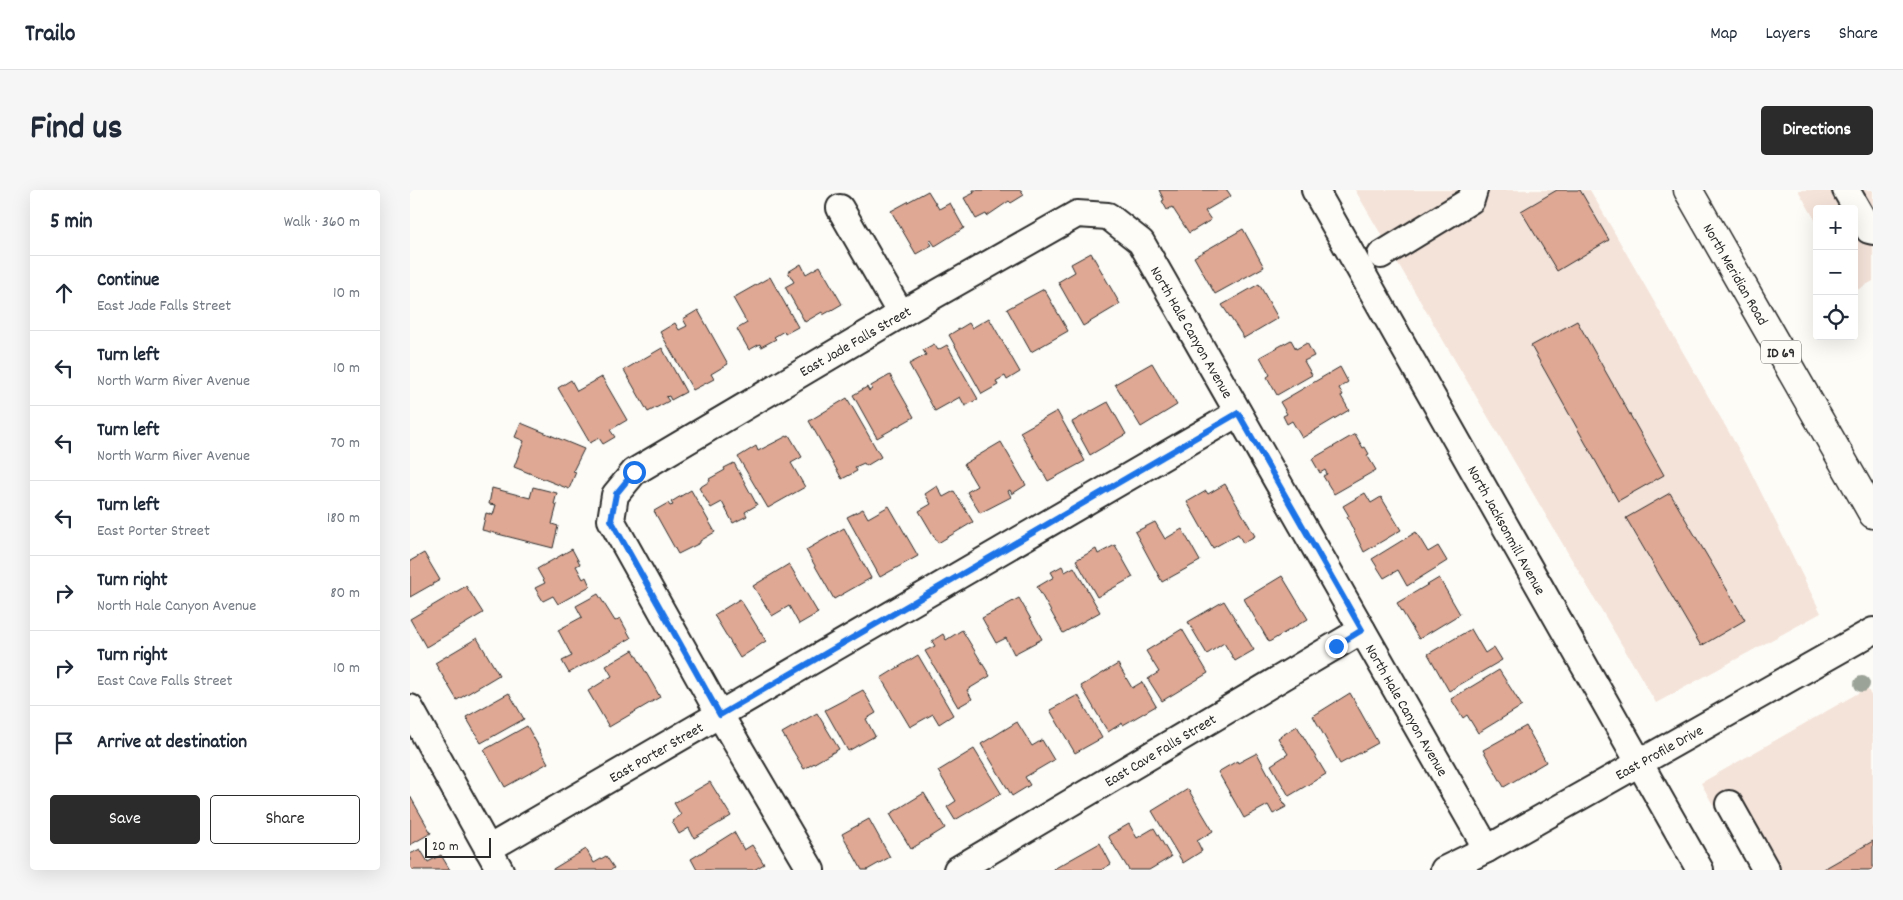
<!DOCTYPE html>
<meta charset="utf-8">
<style>
body{margin:0;font-family:Dekko,sans-serif;background:#f6f6f7;color:#1f2937}
.controls{position:absolute;right:15px;top:15px;display:grid;overflow:hidden;border-radius:5px;box-shadow:0 5px 20px #0002}
.controls button{width:45px;height:45px;display:grid;place-items:center;padding:0;border:0;border-bottom:1px solid #e0e1e3;background:#fff;color:#1f2937;font:25px sans-serif}
.scale{position:absolute;left:15px;bottom:12px;width:66px;box-sizing:border-box;padding-left:5px;border:2px solid #2b2b2b;border-top:0;font-size:14px;line-height:18px;white-space:nowrap;color:#2b2b2b;-webkit-text-stroke:4px #fdfcf7;paint-order:stroke}
.stop{position:absolute;width:15px;height:15px;margin:-11px;border:4px solid #1a73e8;border-radius:50%;background:#fff}
.stop.end{background:#1a73e8;border-color:#fff;box-shadow:0 1px 5px #0008}
.list{margin:0;padding:0;list-style:none}
h2{display:flex;justify-content:space-between;align-items:center;height:65px;margin:0;padding:0 20px;font-size:21px}
h2 small{font-size:16px;font-weight:400;color:#747a83}
.list li{display:grid;grid-template-columns:32px 1fr auto;gap:15px;align-items:center;box-sizing:border-box;height:75px;padding:0 20px;border-top:1px solid #e0e1e3}
.list b{display:block;font-size:19px;white-space:nowrap}
.list p{margin:0;font-size:16px;white-space:nowrap;color:#747a83}
.list em{font-size:16px;font-style:normal;color:#747a83}
.actions{display:flex;gap:10px;padding:15px 20px}
.actions a{flex:1;padding:11px 0;border:1px solid #2b2b2b;border-radius:5px;text-align:center;font-size:18px;color:#2b2b2b}
.actions .main{background:#2b2b2b;color:#fff}
.icon{flex:none;width:28px;height:28px;fill:none;stroke:currentColor;stroke-width:2;stroke-linecap:round;stroke-linejoin:round}
.map{position:relative;flex:none;width:1463px;height:680px;overflow:hidden;border-radius:5px}
header{display:flex;align-items:center;gap:30px;box-sizing:border-box;height:70px;padding:0 25px;background:#fff;border-bottom:1px solid #e0e1e3}
header strong{font-size:24px}
nav{display:flex;gap:28px;margin-inline-start:auto;font-size:18px}
.intro{display:flex;align-items:center;justify-content:space-between;box-sizing:border-box;height:120px;padding:0 30px}
h1{margin:0;font-size:35px}
.button{padding:12px 22px;border-radius:5px;background:#2b2b2b;color:#fff;font-size:18px;font-weight:700}
main{display:flex;gap:30px;padding:0 30px}
aside{flex:1;background:#fff;border-radius:5px;box-shadow:0 5px 20px #0002}
.map>svg:first-child{display:block}
.built{fill:#f4e3d9}
.building{fill:#dea894;stroke:#2b2b2b}
.lines{fill:none;stroke-linecap:round;stroke-linejoin:round}
.minor-casing{stroke:#2b2b2b;stroke-width:30}
.major-casing{stroke:#2b2b2b;stroke-width:31}
.minor{stroke:#fdfcf7;stroke-width:26}
.major{stroke:#fdfcf7;stroke-width:28}
.tree{fill:#9ba297}
.route{stroke:#1a73e8;stroke-width:6}
.labels{text-anchor:middle;stroke-width:4.5;stroke-linejoin:round;paint-order:stroke}
.shield{fill:#fdfcf7;stroke:#6a6a68;stroke-width:1}
.shield-label{font-size:14px;font-weight:bold;fill:#2b2b2b}
.street-label{font-size:15px;fill:#2b2b2b;stroke:#fdfcf7}
</style>
<header>
<strong>Trailo</strong>
<nav><a>Map</a><a>Layers</a><a>Share</a></nav>
</header>
<div class="intro"><h1>Find us</h1><a class="button">Directions</a></div>
<main>
<aside>
<h2>5 min<small>Walk · 360 m</small></h2>
<ul class="list">
<li><svg class="icon" aria-label="ahead" viewBox="0 0 24 24"><path d="M12 20V5M6 11l6-6 6 6"/></svg><div><b>Continue</b><p>East Jade Falls Street</p></div><em>10 m</em></li>
<li><svg class="icon" aria-label="left" viewBox="0 0 24 24"><path d="M17 20v-9H6M10 6l-5 5 5 5"/></svg><div><b>Turn left</b><p>North Warm River Avenue</p></div><em>10 m</em></li>
<li><svg class="icon" aria-label="left" viewBox="0 0 24 24"><path d="M17 20v-9H6M10 6l-5 5 5 5"/></svg><div><b>Turn left</b><p>North Warm River Avenue</p></div><em>70 m</em></li>
<li><svg class="icon" aria-label="left" viewBox="0 0 24 24"><path d="M17 20v-9H6M10 6l-5 5 5 5"/></svg><div><b>Turn left</b><p>East Porter Street</p></div><em>180 m</em></li>
<li><svg class="icon" aria-label="right" viewBox="0 0 24 24"><path d="M7 20v-9h11M14 6l5 5-5 5"/></svg><div><b>Turn right</b><p>North Hale Canyon Avenue</p></div><em>80 m</em></li>
<li><svg class="icon" aria-label="right" viewBox="0 0 24 24"><path d="M7 20v-9h11M14 6l5 5-5 5"/></svg><div><b>Turn right</b><p>East Cave Falls Street</p></div><em>10 m</em></li>
<li><svg class="icon" aria-label="arrive" viewBox="0 0 24 24"><path d="M6 21V4h12l-3 4 3 4H6"/></svg><div><b>Arrive at destination</b></div></li>
</ul>
<div class="actions"><a class="main">Save</a><a>Share</a></div>
</aside>
<div class="map">
<svg width="1463" height="680" viewBox="0 0 1463 680">
<rect width="100%" height="100%" fill="#fdfcf7"/>
<filter id="ink" filterUnits="userSpaceOnUse"><feTurbulence type="fractalNoise" baseFrequency=".02" numOctaves="2"/><feDisplacementMap in="SourceGraphic" scale="10" xChannelSelector="R" yChannelSelector="G"/><feConvolveMatrix kernelMatrix="1 2 1 2 8 2 1 2 1" color-interpolation-filters="sRGB"/></filter>
<g filter="url(#ink)">
<!-- built -->
<g class="built">
<path d="M945 0H1180L1336 272 1411 423 1246 513Z"/>
<path d="M1388 0H1463V91L1445 101 1444 99V19H1407V33Z"/>
<path d="M1457 498 1463 509V680H1339L1291 593Z"/>
</g>
<!-- building -->
<g class="building">
<path d="M563 0H611L614 5 601 13 599 11 577 26 576 24 566 29 554 8 564 3Z"/>
<path d="M749 0H817L821 6 795 21 801 30 779 43 762 17 757 20 752 11 754 10Z"/>
<path d="M1147 0H1170L1199 50 1147 81 1111 21Z"/>
<path d="M518 1 529 19 540 13 554 38 525 56 521 50 519 51 522 55 506 64 481 21Z"/>
<path d="M833 39 854 77 805 104 784 67Z"/>
<path d="M681 63 710 114 673 136 648 92 665 82 661 74Z"/>
<path d="M391 74 396 84 410 76 432 114 413 125 412 122 395 132 375 97 384 92 378 82Z"/>
<path d="M360 87 388 137 375 144 374 141 364 147 366 149 351 157 350 154 339 160 327 139 337 133 323 108Z"/>
<path d="M849 94 868 128 834 148 812 115Z"/>
<path d="M634 99 658 141 621 162 597 119Z"/>
<path d="M288 120 318 174 301 184 304 189 283 200 250 142 265 133 269 140 277 136 273 129Z"/>
<path d="M579 128 610 182 597 190 595 186 586 191 588 195 572 204 539 145 559 133 562 138Z"/>
<path d="M1167 131 1254 285 1208 311 1121 156Z"/>
<path d="M881 150 886 159 897 153 904 166 894 171 902 185 867 205 857 187 860 185 850 167Z"/>
<path d="M524 154 528 160 537 155 568 209 555 216 550 207 525 221 499 174 516 165 513 160Z"/>
<path d="M252 158 276 202 261 210 259 206 256 207 259 211 238 222 214 180Z"/>
<path d="M742 173 767 215 731 237 705 194Z"/>
<path d="M930 177 938 192 929 198 933 205 931 206 939 220 892 248 882 231 877 234 873 226 877 224 870 212Z"/>
<path d="M480 185 504 227 467 248 443 205 457 197 459 201 462 199 461 196Z"/>
<path d="M192 187 217 230 200 240 205 247 193 254 189 248 180 253 148 198 161 190 167 201Z"/>
<path d="M437 208 471 267 456 276 454 273 445 277 447 281 432 289 399 231Z"/>
<path d="M698 212 716 244 680 265 662 232Z"/>
<path d="M647 221 675 271 638 291 610 242Z"/>
<path d="M111 233 174 259 163 281 166 282 159 299 104 277 114 251 105 247Z"/>
<path d="M945 244 953 258 955 257 959 264 957 265 966 280 924 304 913 286 917 284 915 280 910 283 902 269Z"/>
<path d="M379 245 392 267 381 273 395 297 358 318 328 267 346 256 348 261Z"/>
<path d="M591 252 616 295 602 304 600 300 598 301 601 307 570 323 557 302 567 296 554 274Z"/>
<path d="M324 273 347 315 335 322 337 326 323 333 312 312 301 318 289 298 300 291 299 289 315 280 314 278Z"/>
<path d="M815 294 845 346 833 353 828 344 803 358 777 312 796 301 798 304Z"/>
<path d="M527 296 533 307 544 301 563 332 528 353 509 321 521 314 515 304Z"/>
<path d="M123 297 147 303 144 314 147 315 142 334 148 336 143 358 72 340 76 323 83 325 86 315 79 314 82 298 120 308Z"/>
<path d="M281 300 305 342 290 351V353L268 364 244 321 258 313 260 316 263 315 261 312Z"/>
<path d="M955 303 961 313 971 307 991 340 954 362 937 327 939 326 933 316Z"/>
<path d="M1260 303 1335 430 1291 456 1216 328Z"/>
<path d="M479 316 508 366 470 387 437 327 453 319 458 328Z"/>
<path d="M745 332 755 349 772 339 790 371 752 392 725 342Z"/>
<path d="M434 338 461 388 424 409 396 360Z"/>
<path d="M1006 342 1018 362 1028 356 1037 371 997 396 988 380 974 388 962 369Z"/>
<path d="M705 355 723 387 687 407 666 370 686 359 688 364Z"/>
<path d="M162 359 170 374 166 376 173 389 176 387 180 396 148 414 143 406 133 411 125 398 135 393 127 379Z"/>
<path d="M14 363 30 390 0 407V371Z"/>
<path d="M379 374 408 423 389 434 379 416 362 426 343 396Z"/>
<path d="M652 376 655 382 664 377 690 422 653 443 627 397 644 387 641 382Z"/>
<path d="M872 386 898 429 859 452 834 409Z"/>
<path d="M1029 388 1050 424 1009 449 987 413Z"/>
<path d="M56 396 73 423 16 457 0 429Z"/>
<path d="M188 404 205 431 210 428 221 448 159 483 152 471 162 466 148 440 172 427 166 416Z"/>
<path d="M609 408 632 449 604 464 596 448 586 453 572 428Z"/>
<path d="M330 409 356 451 330 468 304 425Z"/>
<path d="M814 411 844 460 825 471 814 453 797 464 778 432Z"/>
<path d="M772 439 798 483 752 511 738 489 749 482 736 461Z"/>
<path d="M1061 439 1075 463 1084 457 1092 470 1039 501 1018 464Z"/>
<path d="M552 440 580 486 557 500 562 509 548 517 515 461 525 456 522 451 533 444 536 450Z"/>
<path d="M67 448 89 485 47 510 25 473Z"/>
<path d="M223 460 250 507 199 537 178 501 202 486 196 476Z"/>
<path d="M508 465 543 525 529 534 523 524 500 537 471 488Z"/>
<path d="M708 474 722 498 732 492 746 516 713 535 712 533 698 542 671 496Z"/>
<path d="M1089 480 1112 516 1068 543 1057 525 1053 528 1041 509Z"/>
<path d="M453 500 466 523 456 529 465 546 438 561 415 520Z"/>
<path d="M99 503 114 529 71 553 56 527Z"/>
<path d="M940 503 968 553 930 574 903 526Z"/>
<path d="M668 505 692 548 665 563 640 520Z"/>
<path d="M407 523 429 559 394 579 372 543Z"/>
<path d="M607 532 622 556 632 550 644 570 615 587 620 595 602 606 571 554Z"/>
<path d="M117 536 138 573 95 597 74 560Z"/>
<path d="M887 536 916 584 879 606 861 575 878 564 868 548Z"/>
<path d="M1116 536 1136 572 1094 597 1073 560Z"/>
<path d="M564 559 591 603 545 630 537 617 546 611 528 581Z"/>
<path d="M847 563 876 617 863 624 858 615 834 628 808 582 827 571 828 573Z"/>
<path d="M300 592 321 626 284 648 279 638 269 644 262 631 271 625 264 613Z"/>
<path d="M778 599 803 641 787 651 792 661 773 673 742 621Z"/>
<path d="M514 603 535 638 501 659 480 624Z"/>
<path d="M0 606 21 643 0 655Z"/>
<path d="M459 629 480 667 457 680H452L432 644Z"/>
<path d="M719 634 727 648 744 638 761 667 739 680H719L698 646Z"/>
<path d="M324 642 334 660 342 655 354 674 344 680H287L281 669Z"/>
<path d="M1463 651V680H1412Z"/>
<path d="M690 653 701 674 691 680H642Z"/>
<path d="M10 659 18 672 31 665 40 680H0V664Z"/>
<path d="M176 659 184 673 196 666 204 678 201 680H143V679Z"/>
</g>
<g class="lines">
<!-- minor casing -->
<g class="minor-casing">
<g id="minor">
<path d="M905 0 1290 680"/>
<path d="M1436 0 1459 40 1463 41"/>
<path d="M430 18 491 124"/>
<path d="M971 65 1061 10 1064 0"/>
<path d="M0 518 90 680"/>
<path d="M1319 614 1356 680"/>
<path d="M78 659 828 223"/>
<path d="M401 680 310 525 201 330 205 305 224 282 491 124 667 24 698 26 731 52 1077 659"/>
<path d="M547 680 952 440"/>
<path d="M1034 680 1077 659 1463 441"/>
</g>
</g>
<!-- major casing -->
<g class="major-casing">
<path id="major" d="M1278 0 1463 324"/>
</g>
<!-- minor -->
<use href="#minor" class="minor"/>
<!-- major -->
<use href="#major" class="major"/>
</g>
<!-- trees -->
<circle class="tree" cx="1452" cy="494" r="8"/>
</g>
<g class="lines" filter="url(#ink)">
<!-- route -->
<path class="route" d="M224 282 206 304 201 330 310 525 828 223 952 440 926 456"/>
</g>
<g class="labels">
<!-- shield labels -->
<rect class="shield" x="1351" y="150.5" width="40" height="23" rx="4"/>
<g class="shield-label">
<text x="1371" y="167">ID 69</text>
</g>
<!-- street labels -->
<g class="street-label">
<text transform="translate(1326 84) rotate(60)" y="5">North Meridian Road</text>
<text transform="translate(782 142) rotate(60)" y="5">North Hale Canyon Avenue</text>
<text transform="translate(445 151) rotate(-30)" y="5">East Jade Falls Street</text>
<text transform="translate(1097 340) rotate(61)" y="5">North Jacksonmill Avenue</text>
<text transform="translate(997 520) rotate(60)" y="5">North Hale Canyon Avenue</text>
<text transform="translate(750 560) rotate(-31)" y="5">East Cave Falls Street</text>
<text transform="translate(246 562) rotate(-30)" y="5">East Porter Street</text>
<text transform="translate(1249 562) rotate(-29)" y="5">East Profile Drive</text>
</g>
</g>
</svg>
<div class="controls">
<button>+</button>
<button>−</button>
<button><svg class="icon" aria-label="locate" viewBox="0 0 24 24"><circle cx="12" cy="12" r="6"/><path d="M12 2v4M12 18v4M2 12h4M18 12h4"/></svg></button>
</div>
<div class="scale">20 m</div>
<div class="stop" style="left:224px;top:282px"></div>
<div class="stop end" style="left:926px;top:456px"></div>
</div>
</main>
